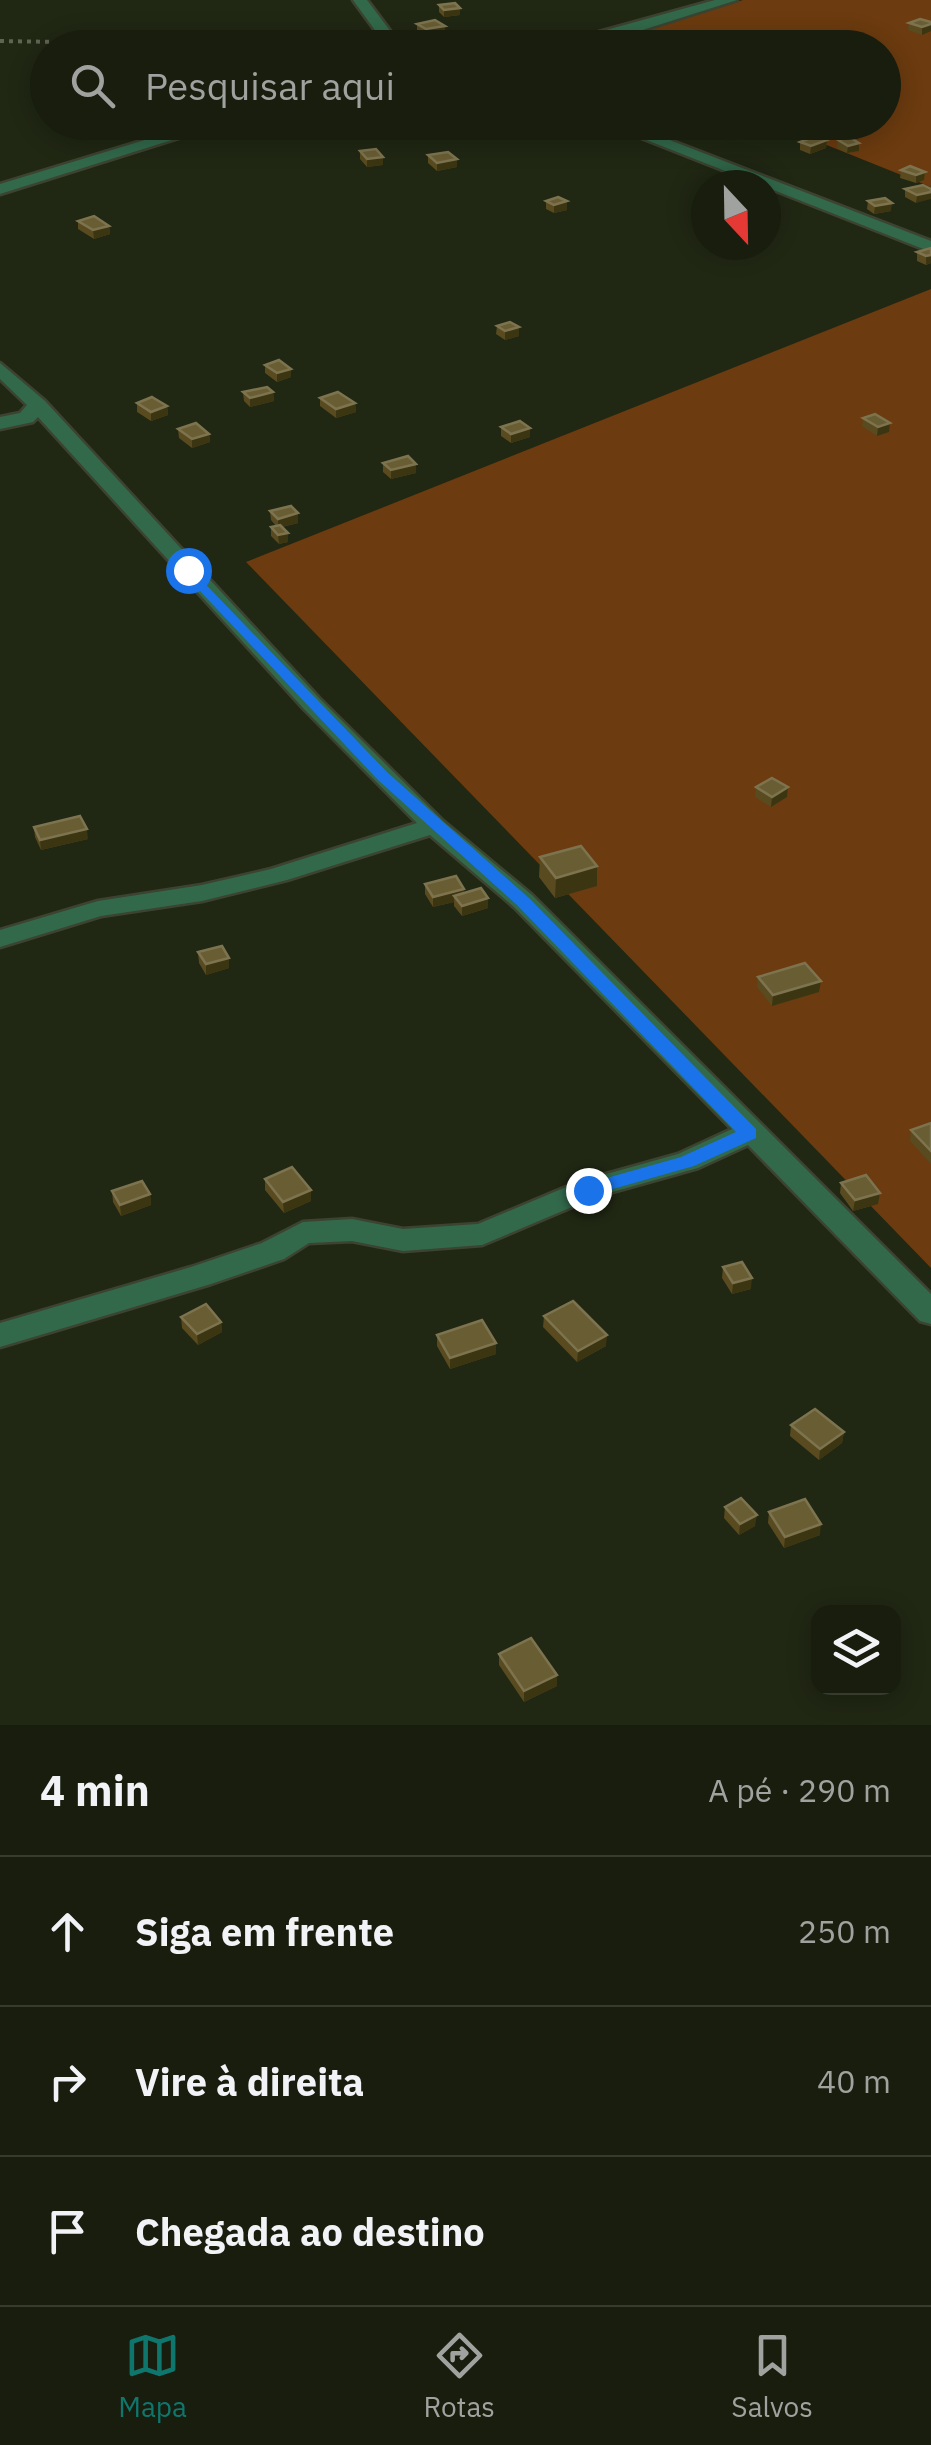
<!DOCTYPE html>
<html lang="pt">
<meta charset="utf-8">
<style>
body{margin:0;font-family:"IBM Plex Sans",sans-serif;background:#212617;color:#f1f3f6}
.controls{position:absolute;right:30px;bottom:30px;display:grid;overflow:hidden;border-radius:20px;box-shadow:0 5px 25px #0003}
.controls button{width:90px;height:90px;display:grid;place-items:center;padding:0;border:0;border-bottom:2px solid #363b2e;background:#181d0e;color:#f1f3f6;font:50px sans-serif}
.compass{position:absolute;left:691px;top:170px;width:90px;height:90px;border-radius:50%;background:#181d0e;box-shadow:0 5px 25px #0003;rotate:158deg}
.stop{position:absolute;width:30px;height:30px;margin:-22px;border:8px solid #1a73e8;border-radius:50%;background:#fff}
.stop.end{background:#1a73e8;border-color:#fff;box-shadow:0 2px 10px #0008}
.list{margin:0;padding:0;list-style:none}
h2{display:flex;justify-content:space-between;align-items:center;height:130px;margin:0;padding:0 40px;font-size:42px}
h2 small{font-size:32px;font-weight:400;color:#9fa29e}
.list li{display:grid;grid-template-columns:65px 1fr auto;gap:30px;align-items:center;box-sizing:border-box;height:150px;padding:0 40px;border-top:2px solid #363b2e}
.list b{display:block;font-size:38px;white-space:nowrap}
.list em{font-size:32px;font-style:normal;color:#9fa29e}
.icon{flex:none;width:55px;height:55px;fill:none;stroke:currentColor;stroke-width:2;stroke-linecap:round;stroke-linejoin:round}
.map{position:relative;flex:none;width:931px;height:1725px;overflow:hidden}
.search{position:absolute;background:#181d0e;box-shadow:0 5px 25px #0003;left:30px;right:30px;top:30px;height:110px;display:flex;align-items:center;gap:25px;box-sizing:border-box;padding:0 35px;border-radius:55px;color:#9fa29e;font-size:38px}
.sheet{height:580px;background:#181d0e}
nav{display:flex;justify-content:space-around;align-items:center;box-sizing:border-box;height:140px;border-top:2px solid #363b2e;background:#181d0e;font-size:28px;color:#9fa29e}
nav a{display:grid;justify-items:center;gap:5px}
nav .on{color:#0f766e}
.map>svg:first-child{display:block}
.forest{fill:#6c3b0f}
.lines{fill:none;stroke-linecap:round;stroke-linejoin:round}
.minor-casing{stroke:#3c4330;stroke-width:5}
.path{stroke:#5f6553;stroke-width:4;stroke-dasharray:4 5;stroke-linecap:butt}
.minor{fill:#32694b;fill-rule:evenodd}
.wall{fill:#594b1f}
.shaded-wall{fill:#3c3511}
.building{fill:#695d34;stroke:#7d744f;stroke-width:2.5}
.route{fill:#1a73e8}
</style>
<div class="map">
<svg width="931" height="1725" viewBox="0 0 931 1725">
<rect width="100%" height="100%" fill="#202713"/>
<!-- forest -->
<g class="forest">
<path d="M743 0H931V187L772 123 884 122V48L583 45Z"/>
<path d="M931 289V1268L246 562Z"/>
</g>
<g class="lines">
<!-- minor casing -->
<g class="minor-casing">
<g id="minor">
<path d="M353 0H367L403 48H388Z"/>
<path d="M715 0H737L611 40 574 48H541Z"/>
<path d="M204 122H229L0 194V184Z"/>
<path d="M601 122H623L931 241V252Z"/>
<path d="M0 363 45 401 320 699 443 821 532 895 931 1294V1324L920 1321 748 1145 698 1168 598 1196 482 1245 403 1251 352 1241 309 1243 284 1259 211 1284 0 1347V1323L191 1267 262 1243 303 1222 352 1219 403 1229 478 1224 578 1182 678 1154 732 1129 514 907 430 835 287 880 202 901 101 916 0 947V930L98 901 202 885 271 869 417 823 304 709 38 417 33 422 0 429V417L20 413 27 405 0 379Z"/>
</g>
</g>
<!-- path -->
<g class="path">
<path d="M0 41 116 43 154 48"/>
<path d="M444 48H473"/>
</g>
<!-- minor -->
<use href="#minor" class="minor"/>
</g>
<!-- wall -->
<g class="wall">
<path d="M439 5 460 15 444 17 439 12Z"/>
<path d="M931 22 922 35 908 30 909 23Z"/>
<path d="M417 24 445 26V33L426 37 417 31Z"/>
<path d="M236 122H262V130L248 134 236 129Z"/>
<path d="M817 126 869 130 827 140 826 148 810 154 800 150V142L826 140 816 134Z"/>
<path d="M838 140 859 151 847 153 837 148Z"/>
<path d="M360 151 383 165 367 167 360 159Z"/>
<path d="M428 155 457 159V167L437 171 428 163Z"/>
<path d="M901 170 925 172 924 180 916 183 900 178Z"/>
<path d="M923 185 916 203 905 197V189Z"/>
<path d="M546 201H567V210L554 213 546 209Z"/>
<path d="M868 201 891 211 874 214 867 209Z"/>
<path d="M78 221 109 226 110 234 94 239 78 229Z"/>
<path d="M931 248V263L926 265 917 261V252Z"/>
<path d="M497 326 519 336 505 340 496 334Z"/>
<path d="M265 365 291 369V377L277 382 265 373Z"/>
<path d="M243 392H273L274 401 250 407 244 401Z"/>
<path d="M320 398 355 403 356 412 336 418 320 406Z"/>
<path d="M137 403 167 406 168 415 151 421 137 412Z"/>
<path d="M863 418 890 423 889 432 877 436 862 426Z"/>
<path d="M501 427 530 437 511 443 501 436Z"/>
<path d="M178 429 209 434 210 442 192 448 179 438Z"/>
<path d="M383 463 416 464V473L391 479 383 472Z"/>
<path d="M270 511 298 523 282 527 288 533V542L279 544 271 536V527L276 526 271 520Z"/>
<path d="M756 787H788L787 797 771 807 755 797Z"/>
<path d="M34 827 88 839 41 850 35 837Z"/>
<path d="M540 857 597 886 555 898 539 877Z"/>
<path d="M425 884 464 893 488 908 462 916 454 906V902L433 907 425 894Z"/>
<path d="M198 952 229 968 206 975 199 963Z"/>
<path d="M758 977 819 992 772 1006 757 987Z"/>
<path d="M931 1123V1164L910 1141 911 1130Z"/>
<path d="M265 1179 311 1190V1201L284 1213 265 1190Z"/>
<path d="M841 1183 880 1193 878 1204 853 1211 840 1193Z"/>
<path d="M112 1191 150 1194 151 1205 121 1216 113 1202Z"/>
<path d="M723 1267 751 1289 732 1294 722 1278Z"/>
<path d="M544 1316 606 1346 577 1362 543 1327Z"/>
<path d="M181 1317 221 1322 222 1332 198 1345 182 1328Z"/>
<path d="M437 1335 496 1354 450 1369 437 1346Z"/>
<path d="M791 1425 844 1432 842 1443 819 1460 790 1436Z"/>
<path d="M725 1507 755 1526 739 1535 724 1518Z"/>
<path d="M769 1512 820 1535 784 1548 768 1523Z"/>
<path d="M499 1654 557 1686 524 1702 499 1665Z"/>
</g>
<!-- shaded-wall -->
<g class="shaded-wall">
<path d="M460 8V15L444 17V10Z"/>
<path d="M931 24V31L922 35V27Z"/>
<path d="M445 26V33L426 37V29Z"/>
<path d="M262 122V130L248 134 247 126Z"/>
<path d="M870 122 869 130 827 140 828 133Z"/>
<path d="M827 140 826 148 810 154 811 146Z"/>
<path d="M859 143V151L847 153 848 146Z"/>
<path d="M383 157V165L367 167V159Z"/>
<path d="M457 159V167L437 171V163Z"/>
<path d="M925 172 924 180 916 183V175Z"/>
<path d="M931 192V199L916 203 917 195Z"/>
<path d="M567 201V210L554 213V205Z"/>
<path d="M892 203 891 211 874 214 875 206Z"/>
<path d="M109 226 110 234 94 239 93 230Z"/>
<path d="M931 255V263L926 265V256Z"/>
<path d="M519 327V336L505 340V331Z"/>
<path d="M291 369V377L277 382V373Z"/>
<path d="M273 392 274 401 250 407V398Z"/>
<path d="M355 403 356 412 336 418V409Z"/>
<path d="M167 406 168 415 151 421V412Z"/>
<path d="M890 423 889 432 877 436 878 427Z"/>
<path d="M530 428V437L511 443V434Z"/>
<path d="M209 434 210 442 192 448V439Z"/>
<path d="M416 464V473L391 479V470Z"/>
<path d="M298 513V523L278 528V519Z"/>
<path d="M288 533V542L279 544 278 535Z"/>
<path d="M788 787 787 797 771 807 772 797Z"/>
<path d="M87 829 88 839 41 850 40 840Z"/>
<path d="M597 866V886L555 898 556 878Z"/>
<path d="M464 889V899L454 896V902L433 907V897Z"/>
<path d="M488 898V908L462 916V906Z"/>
<path d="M229 958V968L206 975V964Z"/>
<path d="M821 981 819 992 772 1006 773 995Z"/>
<path d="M311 1190V1201L284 1213 283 1202Z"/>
<path d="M880 1193 878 1204 853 1211 855 1200Z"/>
<path d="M150 1194 151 1205 121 1216 120 1205Z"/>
<path d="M752 1278 751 1289 732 1294 733 1283Z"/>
<path d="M221 1322 222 1332 198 1345 197 1334Z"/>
<path d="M607 1335 606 1346 577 1362 578 1351Z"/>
<path d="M496 1343V1354L450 1369V1358Z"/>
<path d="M844 1432 842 1443 819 1460 820 1449Z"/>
<path d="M757 1515 755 1526 739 1535 740 1524Z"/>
<path d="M821 1524 820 1535 784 1548 785 1537Z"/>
<path d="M557 1675V1686L524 1702V1691Z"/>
</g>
<!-- building -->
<g class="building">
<path d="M455 3 460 8 444 10 439 5Z"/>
<path d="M920 19 931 22V24L922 27 909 23Z"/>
<path d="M435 20 445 26 426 29 417 24Z"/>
<path d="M239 122H260L247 126Z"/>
<path d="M833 122H869L828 133 817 126Z"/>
<path d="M816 136 827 140 811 146 800 142Z"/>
<path d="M849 137 859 143 848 146 838 140Z"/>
<path d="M376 149 383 157 367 159 360 151Z"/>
<path d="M448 152 457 159 437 163 428 155Z"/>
<path d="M910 166 925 172 916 175 901 170Z"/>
<path d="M923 185 931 189V192L917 195 905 189Z"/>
<path d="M558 197 567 201 554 205 546 201Z"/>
<path d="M885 198 892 203 875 206 868 201Z"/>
<path d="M94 216 109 226 93 230 78 221Z"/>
<path d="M931 248V255L926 256 917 252Z"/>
<path d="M510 322 519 327 505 331 497 326Z"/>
<path d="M279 360 291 369 277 373 265 365Z"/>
<path d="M267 387 273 392 250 398 243 392Z"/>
<path d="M338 392 355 403 336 409 320 398Z"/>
<path d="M152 397 167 406 151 412 137 403Z"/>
<path d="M875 414 890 423 878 427 863 418Z"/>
<path d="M520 421 530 428 511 434 501 427Z"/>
<path d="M196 423 209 434 192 439 178 429Z"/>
<path d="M408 456 416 464 391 470 383 463Z"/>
<path d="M291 506 298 513 278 519 270 511Z"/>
<path d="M280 525 288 533 278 535 271 527Z"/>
<path d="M772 778 788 787 772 797 756 787Z"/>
<path d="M80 816 87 829 40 840 34 827Z"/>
<path d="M581 846 597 866 556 878 540 857Z"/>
<path d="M456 876 464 889 433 897 425 884Z"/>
<path d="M481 888 488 898 462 906 454 896Z"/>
<path d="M222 946 229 958 206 964 198 952Z"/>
<path d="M805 963 821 981 773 995 758 977Z"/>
<path d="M931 1123V1151L911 1130Z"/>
<path d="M292 1167 311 1190 283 1202 265 1179Z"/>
<path d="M866 1175 880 1193 855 1200 841 1183Z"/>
<path d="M142 1181 150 1194 120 1205 112 1191Z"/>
<path d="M742 1262 752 1278 733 1283 723 1267Z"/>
<path d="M573 1301 607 1335 578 1351 544 1316Z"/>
<path d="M206 1304 221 1322 197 1334 181 1317Z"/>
<path d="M482 1320 496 1343 450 1358 437 1335Z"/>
<path d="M815 1409 844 1432 820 1449 791 1425Z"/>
<path d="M741 1498 757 1515 740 1524 725 1507Z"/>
<path d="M805 1499 821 1524 785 1537 769 1512Z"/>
<path d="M531 1638 557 1675 524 1691 499 1654Z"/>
</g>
<!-- route -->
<path class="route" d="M188 566 388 773 529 898 756 1129V1138L694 1166 588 1196 582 1194V1185L681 1157 736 1132 517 905 378 780 183 573V567Z"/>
</svg>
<div class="controls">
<button><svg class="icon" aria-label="layers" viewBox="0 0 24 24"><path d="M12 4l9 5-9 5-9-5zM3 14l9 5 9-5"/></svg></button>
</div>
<svg class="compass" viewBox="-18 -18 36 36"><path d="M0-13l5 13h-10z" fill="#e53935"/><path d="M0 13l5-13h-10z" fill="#9fa29e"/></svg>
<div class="stop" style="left:188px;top:570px"></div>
<div class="stop end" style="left:588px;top:1190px"></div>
<div class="search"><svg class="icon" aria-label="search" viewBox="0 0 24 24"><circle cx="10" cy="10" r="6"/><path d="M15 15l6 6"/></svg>Pesquisar aqui</div>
</div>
<section class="sheet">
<h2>4 min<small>A pé · 290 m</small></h2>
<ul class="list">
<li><svg class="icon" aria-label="ahead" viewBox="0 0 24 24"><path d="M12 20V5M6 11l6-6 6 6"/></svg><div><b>Siga em frente</b></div><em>250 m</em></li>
<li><svg class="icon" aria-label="right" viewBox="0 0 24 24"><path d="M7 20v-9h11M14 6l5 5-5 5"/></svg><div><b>Vire à direita</b></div><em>40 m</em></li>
<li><svg class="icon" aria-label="arrive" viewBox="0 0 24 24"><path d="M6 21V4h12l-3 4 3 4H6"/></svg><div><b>Chegada ao destino</b></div></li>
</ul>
</section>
<nav>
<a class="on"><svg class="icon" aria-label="map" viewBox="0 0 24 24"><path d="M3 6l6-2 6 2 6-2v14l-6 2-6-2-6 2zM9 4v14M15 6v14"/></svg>Mapa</a>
<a><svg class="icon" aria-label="directions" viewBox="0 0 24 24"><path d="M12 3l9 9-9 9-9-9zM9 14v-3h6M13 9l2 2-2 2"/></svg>Rotas</a>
<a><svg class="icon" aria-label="saved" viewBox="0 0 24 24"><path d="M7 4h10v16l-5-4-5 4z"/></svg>Salvos</a>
</nav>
